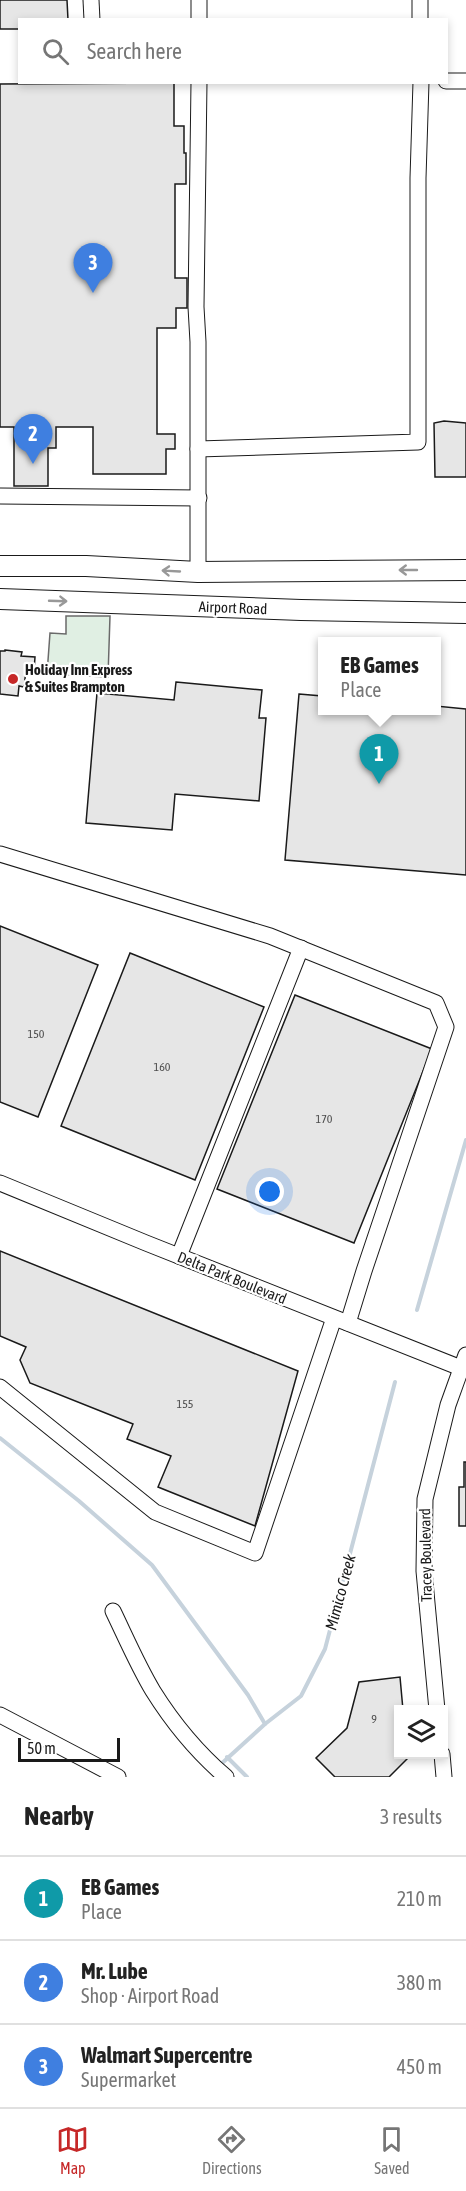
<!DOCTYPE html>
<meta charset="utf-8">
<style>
body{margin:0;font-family:"Asap Condensed",sans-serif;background:#f6f6f6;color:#222}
.controls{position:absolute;right:18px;bottom:18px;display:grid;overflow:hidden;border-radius:0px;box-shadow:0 3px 9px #0003}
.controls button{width:54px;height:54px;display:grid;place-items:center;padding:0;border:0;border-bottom:2px solid #e0e0e0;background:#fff;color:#222;font:30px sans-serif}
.scale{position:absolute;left:18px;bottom:15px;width:102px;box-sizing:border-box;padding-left:6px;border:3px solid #1a1a1a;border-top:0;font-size:16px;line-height:21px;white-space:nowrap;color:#1a1a1a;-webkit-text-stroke:4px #fff;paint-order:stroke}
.you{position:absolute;left:270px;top:1192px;width:21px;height:21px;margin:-15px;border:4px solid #fff;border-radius:50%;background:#1a73e8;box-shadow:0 0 0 9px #1a73e833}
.badge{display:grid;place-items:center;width:39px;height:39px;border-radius:50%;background:#c62828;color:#fff;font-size:20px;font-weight:700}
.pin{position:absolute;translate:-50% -50px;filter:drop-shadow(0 2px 3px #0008)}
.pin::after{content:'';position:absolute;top:32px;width:21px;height:18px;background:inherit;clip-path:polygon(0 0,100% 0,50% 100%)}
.popup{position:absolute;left:318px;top:637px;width:123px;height:78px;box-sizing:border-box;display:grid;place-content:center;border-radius:0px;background:#fff;filter:drop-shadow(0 2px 4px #0005);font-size:20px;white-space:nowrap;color:#767676}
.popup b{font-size:22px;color:#222}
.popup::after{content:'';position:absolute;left:50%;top:100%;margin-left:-12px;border:12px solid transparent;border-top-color:#fff}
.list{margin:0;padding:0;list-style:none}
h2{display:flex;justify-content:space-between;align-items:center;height:78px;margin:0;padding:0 24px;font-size:26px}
h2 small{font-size:20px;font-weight:400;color:#767676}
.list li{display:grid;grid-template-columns:39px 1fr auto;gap:18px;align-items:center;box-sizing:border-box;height:84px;padding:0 24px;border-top:2px solid #e0e0e0}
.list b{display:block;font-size:22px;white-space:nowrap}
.list p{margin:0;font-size:20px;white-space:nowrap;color:#767676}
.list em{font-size:20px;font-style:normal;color:#767676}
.icon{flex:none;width:33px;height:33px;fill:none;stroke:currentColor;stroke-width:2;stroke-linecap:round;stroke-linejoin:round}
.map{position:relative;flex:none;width:466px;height:1777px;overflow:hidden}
.search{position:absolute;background:#fff;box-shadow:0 3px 9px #0003;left:18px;right:18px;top:18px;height:66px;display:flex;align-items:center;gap:15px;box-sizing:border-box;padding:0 21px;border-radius:0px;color:#767676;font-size:22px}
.sheet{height:330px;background:#fff}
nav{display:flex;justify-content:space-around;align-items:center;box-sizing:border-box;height:84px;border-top:2px solid #e0e0e0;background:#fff;font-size:16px;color:#767676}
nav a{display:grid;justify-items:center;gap:3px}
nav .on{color:#c62828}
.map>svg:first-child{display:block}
.green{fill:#e0efe3;stroke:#6a6a6a;stroke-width:1.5}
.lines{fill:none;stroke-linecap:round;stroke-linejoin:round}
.stream{stroke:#c6d2dc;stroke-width:4}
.building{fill:#e6e6e6;stroke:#1a1a1a;stroke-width:1.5}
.minor-casing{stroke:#1a1a1a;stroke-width:17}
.major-casing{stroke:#1a1a1a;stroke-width:22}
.minor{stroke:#fff;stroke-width:15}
.major{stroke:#fff;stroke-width:20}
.oneway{stroke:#989898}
.poi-dot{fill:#c62828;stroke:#fff;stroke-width:2}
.labels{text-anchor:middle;stroke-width:4.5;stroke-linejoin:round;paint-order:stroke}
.number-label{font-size:12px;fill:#4d4d4d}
.street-label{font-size:15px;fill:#1a1a1a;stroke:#fff}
.poi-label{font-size:15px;font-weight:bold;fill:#1a1a1a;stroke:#fff;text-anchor:start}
.water-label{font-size:16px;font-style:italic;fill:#1a1a1a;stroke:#fff}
</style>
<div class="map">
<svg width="466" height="1777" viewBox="0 0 466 1777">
<rect width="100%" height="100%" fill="#fff"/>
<!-- green -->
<path class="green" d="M66 616H110L108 677 47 674 50 633 66 634Z"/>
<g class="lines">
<!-- stream -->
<g class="stream">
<path d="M417 1310 466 1140"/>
<path d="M0 1438 79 1501 152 1565 248 1695 265 1724"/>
<path d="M227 1757 247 1777"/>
<path d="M220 1765 265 1724 301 1696 325 1649 395 1382"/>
</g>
</g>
<!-- building -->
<g class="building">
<path d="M0 0H67L68 20H20V29H0Z"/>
<path d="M174 83V126H184V153H186V184H175V278H187V308H176V328H157V434H175V449H166V474H93V427H56V448H48V486H14V427H0V84Z"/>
<path d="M444 421 466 423V477H435L434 423Z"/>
<path d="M5 650 22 652 21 656 35 657 34 671 26 670 24 687 19 686 18 696 0 694V651H5Z"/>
<path d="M176 682 262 690 259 718H266L259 801 175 794 172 830 86 823 97 693 174 700Z"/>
<path d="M299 694 322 696V710H436V706L466 709V875L285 860Z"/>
<path d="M0 926 98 965 38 1117 0 1102Z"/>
<path d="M130 953 264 1007 195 1180 61 1126Z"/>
<path d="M295 995 432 1049 354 1243 217 1189Z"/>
<path d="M0 1251 298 1371 255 1526 158 1487 171 1456 127 1439 133 1424 30 1383 20 1360 26 1347 0 1336Z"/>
<path d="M464 1462H466V1526H459V1487H464Z"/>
<path d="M400 1677 403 1710H398V1754H408V1758L389 1777H335L316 1758 347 1728 359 1682Z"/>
</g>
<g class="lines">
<!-- minor casing -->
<g class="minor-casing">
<g id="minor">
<path d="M91 0 92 20"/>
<path d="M420 0V20"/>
<path d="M199 20V0"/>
<path d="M446 81H466"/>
<path d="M198 449 418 442V178L421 82"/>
<path d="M0 496 199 498"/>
<path d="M198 572V342L196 307 199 82"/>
<path d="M0 854 270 936 436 1003 446 1027 364 1271 348 1323"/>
<path d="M0 1183 146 1243 466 1370"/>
<path d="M179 1256 301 948"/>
<path d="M0 1387 155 1512 255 1553 334 1318"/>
<path d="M113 1611C126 1638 138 1666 153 1691 173 1723 198 1753 226 1777"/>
<path d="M437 1710 424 1571 425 1499 448 1405 466 1355"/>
<path d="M0 1715 118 1777"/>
<path d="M442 1754 444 1777"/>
</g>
</g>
<!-- major casing -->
<g class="major-casing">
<g id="major">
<path d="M0 566H86L198 572 466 570"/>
<path d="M0 599 301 610 466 613"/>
</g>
</g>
<!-- minor -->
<use href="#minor" class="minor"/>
<!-- major -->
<use href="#major" class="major"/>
</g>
<!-- one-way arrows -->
<defs><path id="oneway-shaft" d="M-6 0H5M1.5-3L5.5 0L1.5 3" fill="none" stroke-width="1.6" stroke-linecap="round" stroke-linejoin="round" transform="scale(1.5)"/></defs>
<g class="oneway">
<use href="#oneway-shaft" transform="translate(408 570) rotate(-180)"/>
<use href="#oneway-shaft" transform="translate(171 571) rotate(-177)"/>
<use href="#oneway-shaft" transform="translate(58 601) rotate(2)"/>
</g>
<!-- markers -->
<circle class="poi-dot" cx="13" cy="679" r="6"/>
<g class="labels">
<!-- number labels -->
<g class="number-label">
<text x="36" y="1038">150</text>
<text x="162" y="1071">160</text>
<text x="324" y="1123">170</text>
<text x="185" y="1408">155</text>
<text x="374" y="1723">9</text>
</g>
<!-- street labels -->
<g class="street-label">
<text transform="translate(233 608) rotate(2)" y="5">Airport Road</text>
<text transform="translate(232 1278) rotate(22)" y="5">Delta Park Boulevard</text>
<text transform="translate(426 1555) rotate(-91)" y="5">Tracey Boulevard</text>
</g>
<!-- poi labels -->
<g class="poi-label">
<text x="25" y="675">Holiday Inn Express<tspan x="25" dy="17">&amp; Suites Brampton</tspan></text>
</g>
<!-- water labels -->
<g class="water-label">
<text transform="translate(340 1592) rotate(-75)" y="6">Mimico Creek</text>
</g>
</g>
</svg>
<div class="controls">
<button><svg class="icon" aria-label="layers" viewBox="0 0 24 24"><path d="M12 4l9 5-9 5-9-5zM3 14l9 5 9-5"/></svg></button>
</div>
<div class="scale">50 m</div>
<div class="you"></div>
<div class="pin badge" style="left:379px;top:784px;background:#0f9aa8">1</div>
<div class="popup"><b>EB Games</b>Place</div>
<div class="pin badge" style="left:33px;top:464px;background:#3f7fe0">2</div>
<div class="pin badge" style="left:93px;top:293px;background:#3f7fe0">3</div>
<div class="search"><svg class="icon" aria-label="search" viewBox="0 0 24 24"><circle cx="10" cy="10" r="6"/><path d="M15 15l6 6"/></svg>Search here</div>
</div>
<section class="sheet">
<h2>Nearby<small>3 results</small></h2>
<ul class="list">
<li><span class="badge" style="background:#0f9aa8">1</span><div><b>EB Games</b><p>Place</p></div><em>210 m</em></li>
<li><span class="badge" style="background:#3f7fe0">2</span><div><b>Mr. Lube</b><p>Shop · Airport Road</p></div><em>380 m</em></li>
<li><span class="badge" style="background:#3f7fe0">3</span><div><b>Walmart Supercentre</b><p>Supermarket</p></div><em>450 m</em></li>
</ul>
</section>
<nav>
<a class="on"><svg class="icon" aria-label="map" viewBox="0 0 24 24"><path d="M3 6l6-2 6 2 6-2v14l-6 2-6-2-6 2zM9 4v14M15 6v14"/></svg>Map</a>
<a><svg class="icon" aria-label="directions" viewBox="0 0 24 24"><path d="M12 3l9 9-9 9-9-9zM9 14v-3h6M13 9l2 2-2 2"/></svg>Directions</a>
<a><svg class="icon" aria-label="saved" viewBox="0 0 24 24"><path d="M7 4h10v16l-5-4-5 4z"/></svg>Saved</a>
</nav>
